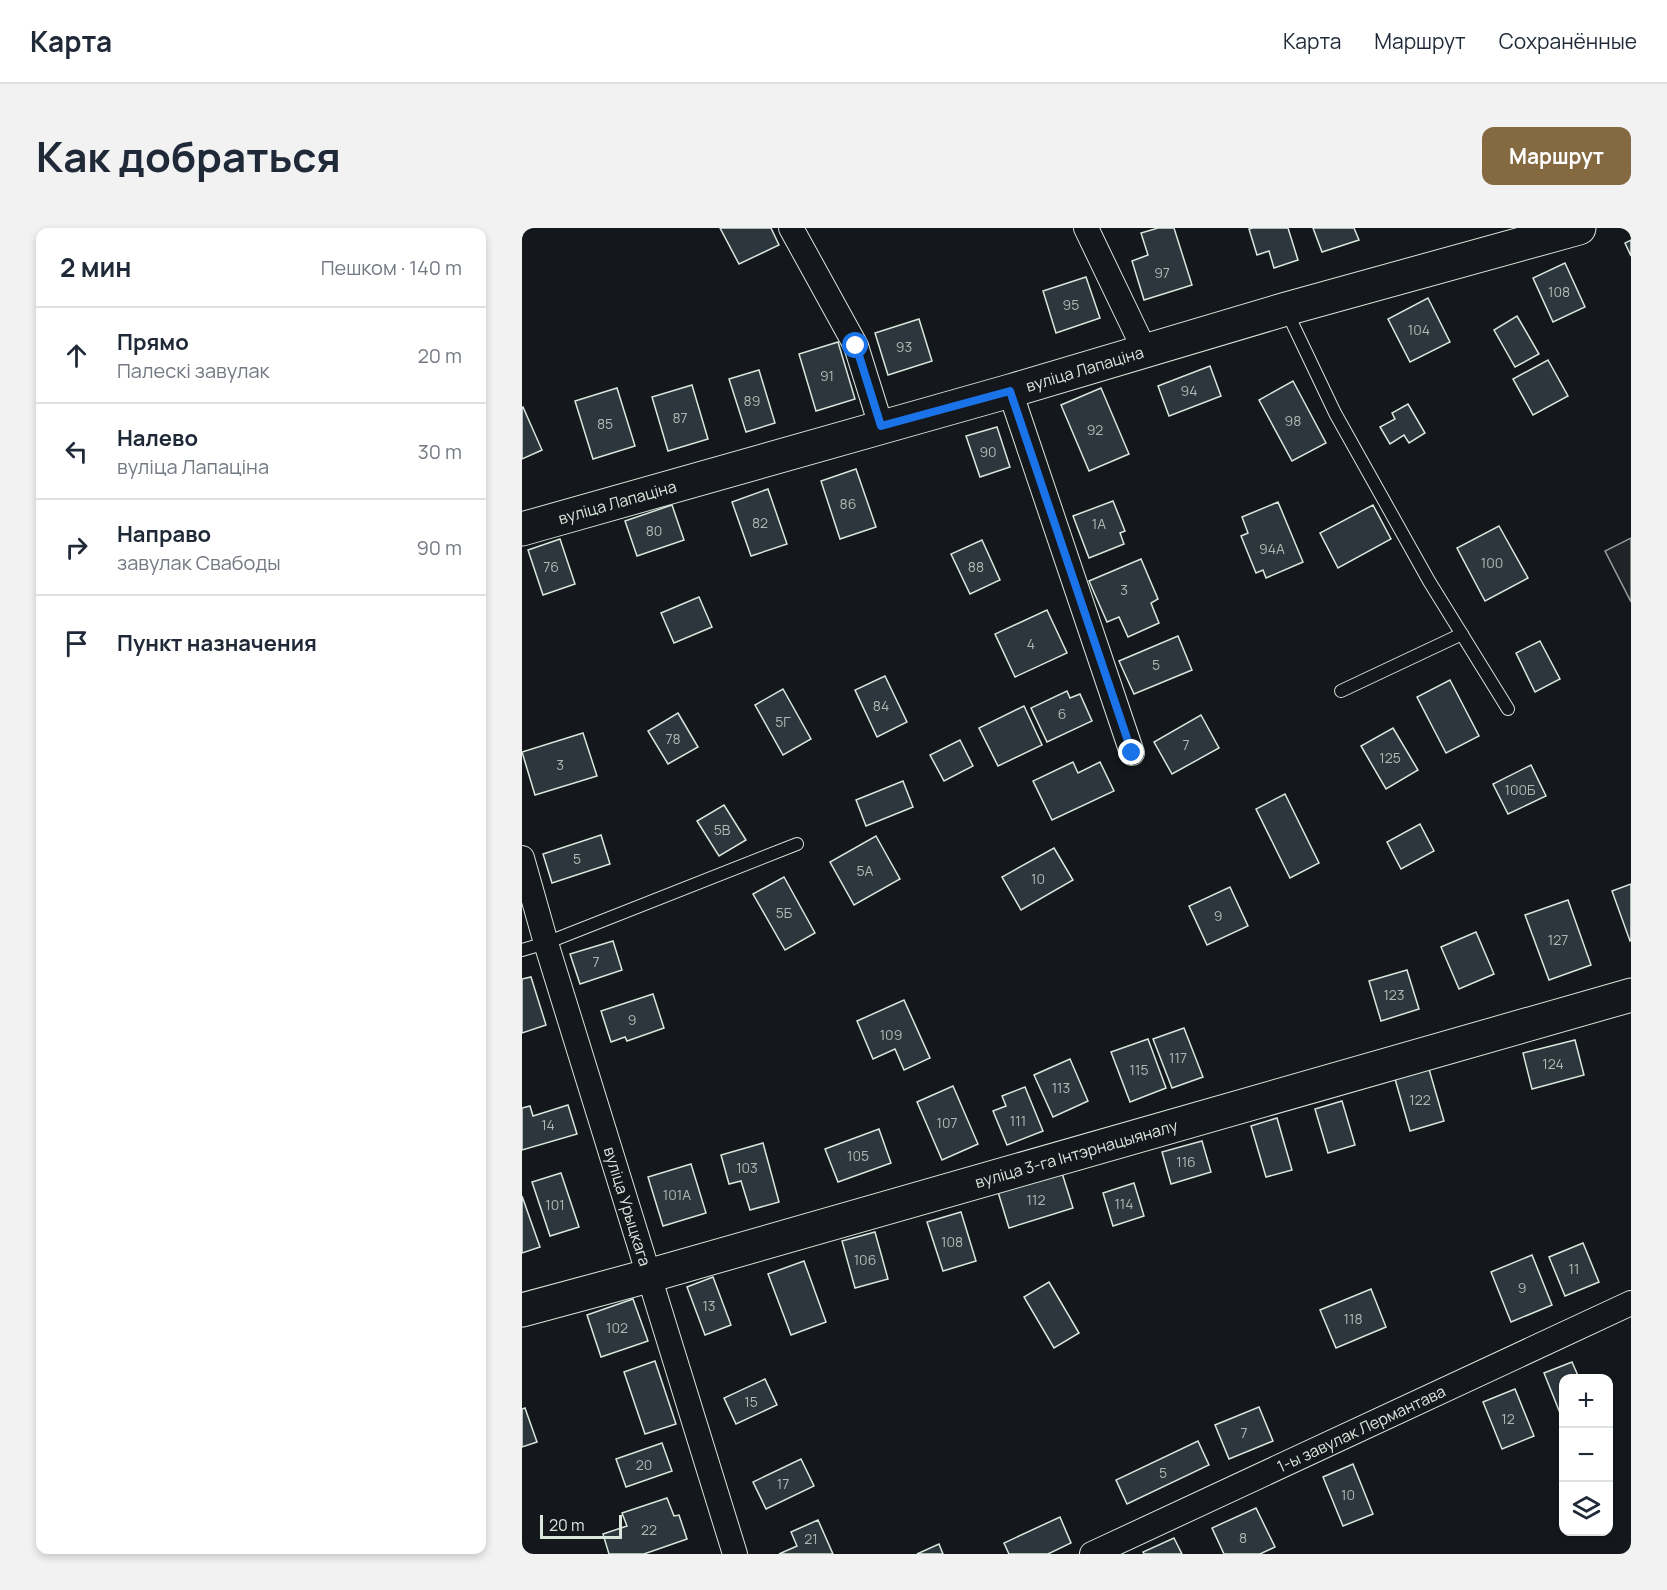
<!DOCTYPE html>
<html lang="ru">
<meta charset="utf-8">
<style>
body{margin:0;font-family:Manrope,sans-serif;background:#f2f2f3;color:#1f2937}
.controls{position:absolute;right:18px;bottom:18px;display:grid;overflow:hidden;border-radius:12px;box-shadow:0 3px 9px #0003}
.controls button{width:54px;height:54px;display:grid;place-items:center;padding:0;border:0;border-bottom:2px solid #e0e1e3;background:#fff;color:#1f2937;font:30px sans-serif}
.scale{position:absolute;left:18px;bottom:15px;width:82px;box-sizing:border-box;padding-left:6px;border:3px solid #d8e6dc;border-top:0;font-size:16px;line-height:21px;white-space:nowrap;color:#d8e6dc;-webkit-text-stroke:4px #14181c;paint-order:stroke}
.stop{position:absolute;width:18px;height:18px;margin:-14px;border:4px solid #1a73e8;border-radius:50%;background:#fff}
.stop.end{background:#1a73e8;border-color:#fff;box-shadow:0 2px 6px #0008}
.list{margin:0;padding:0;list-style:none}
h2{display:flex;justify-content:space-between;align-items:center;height:78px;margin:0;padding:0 24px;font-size:26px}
h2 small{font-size:20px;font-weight:400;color:#747a83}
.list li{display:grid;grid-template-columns:39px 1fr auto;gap:18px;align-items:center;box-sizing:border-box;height:96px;padding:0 24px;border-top:2px solid #e0e1e3}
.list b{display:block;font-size:22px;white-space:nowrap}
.list p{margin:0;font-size:20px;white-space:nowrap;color:#747a83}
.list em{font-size:20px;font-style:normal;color:#747a83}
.icon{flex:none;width:33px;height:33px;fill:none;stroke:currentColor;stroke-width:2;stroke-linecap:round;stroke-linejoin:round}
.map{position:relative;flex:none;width:1109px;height:1326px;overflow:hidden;border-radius:12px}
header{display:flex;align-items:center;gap:36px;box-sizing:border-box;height:84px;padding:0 30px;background:#fff;border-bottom:2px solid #e0e1e3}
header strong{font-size:28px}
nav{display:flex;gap:33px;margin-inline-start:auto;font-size:21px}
.intro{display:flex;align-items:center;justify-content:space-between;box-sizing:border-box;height:144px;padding:0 36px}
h1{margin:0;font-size:42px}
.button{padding:15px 27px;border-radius:12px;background:#846941;color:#fff;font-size:21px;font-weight:700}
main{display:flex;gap:36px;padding:0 36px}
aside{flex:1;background:#fff;border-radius:12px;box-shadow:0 3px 9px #0003}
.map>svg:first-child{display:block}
.green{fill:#202428;stroke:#939e99;stroke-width:1.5}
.building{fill:#2c363c;stroke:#d8e6dc;stroke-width:1.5}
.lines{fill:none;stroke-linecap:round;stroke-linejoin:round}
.lane-casing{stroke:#d8e6dc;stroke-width:14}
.street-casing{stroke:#d8e6dc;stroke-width:26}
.primary-casing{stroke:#d8e6dc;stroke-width:35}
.lane{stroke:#14181c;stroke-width:12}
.street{stroke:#14181c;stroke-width:24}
.primary{stroke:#14181c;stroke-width:33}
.route{stroke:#1a73e8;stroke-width:8}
.labels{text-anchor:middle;stroke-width:4.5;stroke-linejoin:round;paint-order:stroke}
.number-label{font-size:14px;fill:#adbab4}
.street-label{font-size:16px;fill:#d8e6dc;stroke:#14181c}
</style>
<header>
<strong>Карта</strong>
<nav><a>Карта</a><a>Маршрут</a><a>Сохранённые</a></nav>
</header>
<div class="intro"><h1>Как добраться</h1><a class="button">Маршрут</a></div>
<main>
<aside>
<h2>2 мин<small>Пешком · 140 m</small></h2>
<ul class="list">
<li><svg class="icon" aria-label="ahead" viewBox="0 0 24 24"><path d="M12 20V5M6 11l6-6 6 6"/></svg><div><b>Прямо</b><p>Палескі завулак</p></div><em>20 m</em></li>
<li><svg class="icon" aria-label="left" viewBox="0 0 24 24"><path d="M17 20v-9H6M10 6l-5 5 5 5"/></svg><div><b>Налево</b><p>вуліца Лапаціна</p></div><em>30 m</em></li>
<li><svg class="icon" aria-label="right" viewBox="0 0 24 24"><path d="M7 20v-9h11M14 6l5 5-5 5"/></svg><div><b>Направо</b><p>завулак Свабоды</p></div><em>90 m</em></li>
<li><svg class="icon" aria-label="arrive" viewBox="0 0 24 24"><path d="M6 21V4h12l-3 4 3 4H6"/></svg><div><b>Пункт назначения</b></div></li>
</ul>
</aside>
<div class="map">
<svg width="1109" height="1326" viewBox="0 0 1109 1326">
<rect width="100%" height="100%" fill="#14181c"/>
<!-- green -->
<path class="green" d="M1109 310V374L1083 323Z"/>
<!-- building -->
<g class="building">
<path d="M198 0H249L257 17 217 36Z"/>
<path d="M636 0H652L670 57 622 72 610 33 626 27 619 5Z"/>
<path d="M731 0H766L776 32 752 40 747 23 735 27 727 1Z"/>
<path d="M791 0H832L837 12 800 24Z"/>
<path d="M1109 12V28L1103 15Z"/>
<path d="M1043 35 1063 79 1031 94 1011 50Z"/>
<path d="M564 49 578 90 534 105 521 63Z"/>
<path d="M906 70 928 114 888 134 866 91Z"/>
<path d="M995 88 1017 126 993 139 972 102Z"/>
<path d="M397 91 410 133 366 147 353 105Z"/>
<path d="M316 114 333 171 294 183 277 126Z"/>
<path d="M1026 132 1046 168 1011 187 991 151Z"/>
<path d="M688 138 699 168 647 188 636 158Z"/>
<path d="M237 142 253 195 224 204 207 151Z"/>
<path d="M771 153 804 215 770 233 737 172Z"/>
<path d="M170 157 186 211 146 223 130 169Z"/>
<path d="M95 160 113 218 71 231 53 173Z"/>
<path d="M579 160 607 226 567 243 539 177Z"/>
<path d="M886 176 903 205 887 215 882 207 868 216 858 199 873 191 870 185Z"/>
<path d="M1 179 20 222 0 231V180Z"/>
<path d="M475 199 488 239 458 249 444 208Z"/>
<path d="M334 241 354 299 318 311 299 253Z"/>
<path d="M246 261 265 316 229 328 210 274Z"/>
<path d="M591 273 603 303 598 305 602 316 567 330 551 288Z"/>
<path d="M756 274 781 334 744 350 741 342 734 345 719 308 726 305 720 289Z"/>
<path d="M150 277 162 312 115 328 103 293Z"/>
<path d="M851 277 869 311 816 340 798 305Z"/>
<path d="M977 298 1006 350 963 373 935 320Z"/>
<path d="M38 311 53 356 21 367 6 322Z"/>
<path d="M460 312 478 352 448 366 429 326Z"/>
<path d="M619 331 636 371 629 375 637 395 606 409 597 389 585 394 567 353Z"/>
<path d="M177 369 190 399 152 415 139 385Z"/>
<path d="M525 382 545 425 493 449 473 406Z"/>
<path d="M656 408 670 442 612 466 597 433Z"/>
<path d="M1018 413 1038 451 1013 464 994 425Z"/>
<path d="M363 448 385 494 355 509 333 462Z"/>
<path d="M928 452 957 508 924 525 895 469Z"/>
<path d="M261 461 289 511 261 527 233 477Z"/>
<path d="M545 463 548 470 558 466 570 493 525 514 509 480Z"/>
<path d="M502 478 520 517 476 538 457 500Z"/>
<path d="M156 485 176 519 146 536 126 503Z"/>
<path d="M679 487 697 520 650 546 632 514Z"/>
<path d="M871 500 896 542 864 561 839 518Z"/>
<path d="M61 505 75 548 13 567 0 524Z"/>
<path d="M438 512 451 538 422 553 408 527Z"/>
<path d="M551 534 556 545 578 534 592 563 530 592 511 553Z"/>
<path d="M1009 537 1024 568 986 586 971 556Z"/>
<path d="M381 553 391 579 344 598 334 572Z"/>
<path d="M763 566 797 635 768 650 734 581Z"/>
<path d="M202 577 224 612 197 628 175 593Z"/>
<path d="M898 596 912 623 879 641 865 614Z"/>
<path d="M79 607 88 636 30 655 21 626Z"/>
<path d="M354 608 378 651 332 677 308 634Z"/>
<path d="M532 620 551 652 499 682 480 649Z"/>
<path d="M262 649 293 705 263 722 231 666Z"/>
<path d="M1109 656V712L1108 713 1090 663Z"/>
<path d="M708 659 726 698 685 717 667 678Z"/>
<path d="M1046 672 1069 737 1027 752 1003 687Z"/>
<path d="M954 704 972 746 937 761 919 719Z"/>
<path d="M91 713 100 742 58 756 48 726Z"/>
<path d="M885 742 897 781 859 793 847 753Z"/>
<path d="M9 749 24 797 0 805V751Z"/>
<path d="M131 766 142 800 105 813 103 809 89 814 79 783Z"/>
<path d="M382 772 408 830 382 842 373 821 351 831 335 793Z"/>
<path d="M662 800 681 849 650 860 631 811Z"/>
<path d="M626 811 644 860 608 874 589 824Z"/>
<path d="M1053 812 1062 847 1010 861 1001 825Z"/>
<path d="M548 831 566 873 531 889 512 847Z"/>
<path d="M907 841 922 893 888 903 873 851Z"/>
<path d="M431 858 456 916 420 932 395 874Z"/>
<path d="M503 859 521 903 485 917 471 883 484 878 480 868Z"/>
<path d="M820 873 833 917 806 925 793 881Z"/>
<path d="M46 877 55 906 0 922V880L8 878 11 888Z"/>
<path d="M755 890 770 942 744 949 729 898Z"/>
<path d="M357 901 369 935 316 954 303 921Z"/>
<path d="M680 913 689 944 649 956 640 924Z"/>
<path d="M241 915 257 974 228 982 219 953 207 956 199 927Z"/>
<path d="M169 936 184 985 141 998 126 949Z"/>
<path d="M39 945 57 999 28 1008 10 954Z"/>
<path d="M540 945 551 980 487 1000 476 964Z"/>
<path d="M612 955 622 988 591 998 581 965Z"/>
<path d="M0 968 18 1019 0 1025Z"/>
<path d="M439 984 454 1033 421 1043 405 994Z"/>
<path d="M353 1004 366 1051 333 1060 320 1013Z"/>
<path d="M1061 1015 1077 1054 1043 1068 1027 1029Z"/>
<path d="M1010 1027 1030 1077 989 1094 969 1044Z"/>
<path d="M282 1033 304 1094 269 1107 246 1046Z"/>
<path d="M191 1049 209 1097 183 1107 165 1059Z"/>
<path d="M527 1054 557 1105 532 1120 502 1069Z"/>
<path d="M849 1061 864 1099 814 1120 798 1082Z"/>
<path d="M111 1071 126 1113 79 1129 65 1087Z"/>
<path d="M133 1133 154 1196 123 1206 102 1144Z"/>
<path d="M1050 1134 1057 1150H1042V1184L1038 1185 1022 1145Z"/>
<path d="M243 1151 255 1177 214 1196 202 1170Z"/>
<path d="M993 1161 1012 1208 980 1221 961 1174Z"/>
<path d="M737 1179 751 1213 707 1231 693 1197Z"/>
<path d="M3 1180 15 1214 0 1219V1181Z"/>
<path d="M676 1213 687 1237 605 1276 594 1252Z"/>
<path d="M140 1215 150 1243 104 1259 94 1231Z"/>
<path d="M279 1231 292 1258 244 1281 231 1254Z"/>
<path d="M831 1236 851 1286 821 1298 801 1249Z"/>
<path d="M145 1270 152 1288 157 1287 165 1311 122 1326H87L81 1306 105 1298 100 1285Z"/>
<path d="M734 1280 753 1319 738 1326H702L690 1300Z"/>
<path d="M538 1289 549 1315 526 1326H487L482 1315Z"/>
<path d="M296 1292 311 1326H257L275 1318 269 1304Z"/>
<path d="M652 1310 660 1326H622L621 1324Z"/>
<path d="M417 1316 421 1326H395Z"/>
</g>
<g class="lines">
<!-- lane casing -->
<g class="lane-casing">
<g id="lane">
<path d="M764 82 813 185 907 353 986 481"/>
<path d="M819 463 940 406"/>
<path d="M0 722 24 715 275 616"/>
</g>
</g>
<!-- street casing -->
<g class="street-casing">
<g id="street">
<path d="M269 0 334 118 359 198"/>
<path d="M564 0 623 123"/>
<path d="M488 163 610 525"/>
<path id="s1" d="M0 630 24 715 213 1326"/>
<path id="s2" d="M570 1326 1109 1075"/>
</g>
</g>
<!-- primary casing -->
<g class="primary-casing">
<g id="primary">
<path id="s3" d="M0 301 488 163 764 81 1057 0"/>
<path id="s4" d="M0 1082 126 1048 1109 767"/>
</g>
</g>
<!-- lane -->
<use href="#lane" class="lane"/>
<!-- street -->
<use href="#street" class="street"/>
<!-- primary -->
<use href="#primary" class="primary"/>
</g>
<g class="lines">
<!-- route -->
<path class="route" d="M334 118 359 198 488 163 610 525"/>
</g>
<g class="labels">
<!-- number labels -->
<g class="number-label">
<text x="640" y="50">97</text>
<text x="1037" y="69">108</text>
<text x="549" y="82">95</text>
<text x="897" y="107">104</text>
<text x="382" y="124">93</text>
<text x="305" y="153">91</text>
<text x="667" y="168">94</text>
<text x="230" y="178">89</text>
<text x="158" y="195">87</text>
<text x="771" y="198">98</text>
<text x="83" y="201">85</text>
<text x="573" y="207">92</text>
<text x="466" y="229">90</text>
<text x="326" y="281">86</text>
<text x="238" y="300">82</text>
<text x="577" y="301">1А</text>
<text x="132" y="308">80</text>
<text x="750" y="326">94А</text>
<text x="970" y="340">100</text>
<text x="29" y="344">76</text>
<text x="454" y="344">88</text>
<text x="602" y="367">3</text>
<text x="509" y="421">4</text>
<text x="634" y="442">5</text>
<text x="359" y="483">84</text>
<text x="540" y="491">6</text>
<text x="261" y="499">5Г</text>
<text x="151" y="516">78</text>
<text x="664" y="522">7</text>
<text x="868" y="535">125</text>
<text x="38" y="542">3</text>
<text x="998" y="567">100Б</text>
<text x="200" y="607">5В</text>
<text x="55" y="636">5</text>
<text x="343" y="648">5А</text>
<text x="516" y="656">10</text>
<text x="262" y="690">5Б</text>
<text x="696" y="693">9</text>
<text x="1036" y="717">127</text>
<text x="74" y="739">7</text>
<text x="872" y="772">123</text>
<text x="110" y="797">9</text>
<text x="369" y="812">109</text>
<text x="656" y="835">117</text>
<text x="1031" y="841">124</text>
<text x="617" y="847">115</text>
<text x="539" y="865">113</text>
<text x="898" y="877">122</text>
<text x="496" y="898">111</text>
<text x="425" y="900">107</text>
<text x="26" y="902">14</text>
<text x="336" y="933">105</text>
<text x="664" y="939">116</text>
<text x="225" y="945">103</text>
<text x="155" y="972">101А</text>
<text x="514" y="977">112</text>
<text x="602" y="981">114</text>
<text x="33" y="982">101</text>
<text x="430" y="1019">108</text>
<text x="343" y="1037">106</text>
<text x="1052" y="1046">11</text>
<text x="1000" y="1065">9</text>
<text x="187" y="1083">13</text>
<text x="831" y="1096">118</text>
<text x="95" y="1105">102</text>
<text x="229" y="1179">15</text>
<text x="986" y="1196">12</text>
<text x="722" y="1210">7</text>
<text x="122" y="1242">20</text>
<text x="641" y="1250">5</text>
<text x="261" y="1261">17</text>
<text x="826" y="1272">10</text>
<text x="127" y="1307">22</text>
<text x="721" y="1315">8</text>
<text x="289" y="1316">21</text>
</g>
<!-- street labels -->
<g class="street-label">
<text dy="6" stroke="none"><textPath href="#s3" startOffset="585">вуліца Лапаціна</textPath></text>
<text dy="6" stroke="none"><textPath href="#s3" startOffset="99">вуліца Лапаціна</textPath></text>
<text dy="6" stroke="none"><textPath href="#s4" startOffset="576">вуліца 3-га Інтэрнацыяналу</textPath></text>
<text dy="6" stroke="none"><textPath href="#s1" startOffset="364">вуліца Урыцкага</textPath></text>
<text dy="6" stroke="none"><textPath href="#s2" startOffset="297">1-ы завулак Лермантава</textPath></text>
</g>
</g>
</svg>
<div class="controls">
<button>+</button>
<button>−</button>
<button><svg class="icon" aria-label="layers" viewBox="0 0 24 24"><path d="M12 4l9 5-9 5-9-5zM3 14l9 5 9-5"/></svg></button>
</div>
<div class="scale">20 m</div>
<div class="stop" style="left:334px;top:118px"></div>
<div class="stop end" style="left:610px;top:525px"></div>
</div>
</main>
